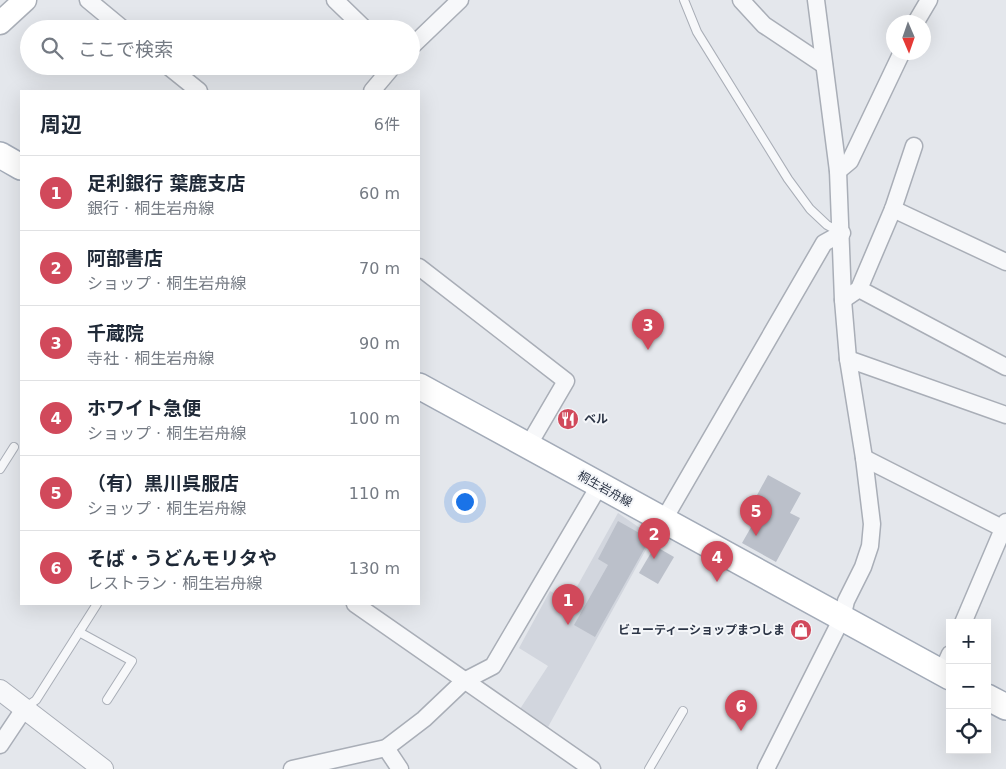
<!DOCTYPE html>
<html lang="ja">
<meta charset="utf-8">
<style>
body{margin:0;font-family:"DejaVu Sans","Noto Sans JP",sans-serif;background:#f2f2f3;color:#1f2937}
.controls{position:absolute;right:15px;bottom:15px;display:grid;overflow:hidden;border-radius:0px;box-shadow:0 5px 20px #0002}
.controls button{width:45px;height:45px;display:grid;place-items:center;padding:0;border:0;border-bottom:1px solid #e0e1e3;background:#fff;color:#1f2937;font:25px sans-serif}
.compass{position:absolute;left:886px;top:15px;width:45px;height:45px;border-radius:50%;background:#fff;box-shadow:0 5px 20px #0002;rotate:178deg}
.you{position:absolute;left:464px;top:501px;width:18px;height:18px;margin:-12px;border:4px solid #fff;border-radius:50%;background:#1a73e8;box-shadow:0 0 0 8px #1a73e833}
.badge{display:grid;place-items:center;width:32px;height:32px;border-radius:50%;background:#d1495b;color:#fff;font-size:16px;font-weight:700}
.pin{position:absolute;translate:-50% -41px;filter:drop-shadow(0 1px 2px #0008)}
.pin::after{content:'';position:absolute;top:26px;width:18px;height:15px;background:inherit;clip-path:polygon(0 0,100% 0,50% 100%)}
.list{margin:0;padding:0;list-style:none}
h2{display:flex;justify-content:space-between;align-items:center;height:65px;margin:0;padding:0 20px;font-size:21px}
h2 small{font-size:16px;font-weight:400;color:#747a83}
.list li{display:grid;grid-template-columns:32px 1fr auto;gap:15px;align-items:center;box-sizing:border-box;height:75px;padding:0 20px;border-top:1px solid #e0e1e3}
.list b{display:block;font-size:19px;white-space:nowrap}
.list p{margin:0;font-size:16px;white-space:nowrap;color:#747a83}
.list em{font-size:16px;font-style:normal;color:#747a83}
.icon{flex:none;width:28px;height:28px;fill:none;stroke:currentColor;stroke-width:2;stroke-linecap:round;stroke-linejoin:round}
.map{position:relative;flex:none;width:1006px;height:769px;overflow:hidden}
.search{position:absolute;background:#fff;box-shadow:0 5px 20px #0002;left:20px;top:20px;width:400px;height:55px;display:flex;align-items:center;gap:12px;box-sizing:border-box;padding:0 18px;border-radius:28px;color:#747a83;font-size:19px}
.panel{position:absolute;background:#fff;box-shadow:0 5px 20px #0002;left:20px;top:90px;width:400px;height:515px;border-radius:0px}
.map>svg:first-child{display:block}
.built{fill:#d2d6de}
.building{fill:#bbc0ca}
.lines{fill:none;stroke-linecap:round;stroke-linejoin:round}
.service-casing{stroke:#a9aeb7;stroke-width:10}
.minor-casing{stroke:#a9aeb7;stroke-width:19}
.tertiary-casing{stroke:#a9aeb7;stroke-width:22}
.secondary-casing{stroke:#a9aeb7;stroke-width:25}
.primary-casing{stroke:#a3abb8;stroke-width:28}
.service{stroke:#f7f8fa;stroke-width:8}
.minor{stroke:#f7f8fa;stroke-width:16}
.tertiary{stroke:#f7f8fa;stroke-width:20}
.secondary{stroke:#fff;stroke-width:22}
.primary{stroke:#fff;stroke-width:25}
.labels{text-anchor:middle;stroke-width:4;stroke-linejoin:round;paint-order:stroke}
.poi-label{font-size:12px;font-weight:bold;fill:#2b3445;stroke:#f4f6f9;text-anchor:start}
.street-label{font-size:12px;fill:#2b3445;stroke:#f4f6f9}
</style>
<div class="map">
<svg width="1006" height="769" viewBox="0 0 1006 769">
<rect width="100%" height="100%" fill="#e4e7ec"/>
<!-- built -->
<path class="built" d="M618 513 653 537 548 727 520 709 548 666 519 648 550 591 569 601Z"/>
<!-- building -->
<g class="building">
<path d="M768 475 801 493 790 513 800 518 776 562 742 543 754 522 745 517Z"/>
<path d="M618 521 650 539 595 637 574 625 608 565 598 559Z"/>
<path d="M655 546 674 557 658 584 639 573Z"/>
</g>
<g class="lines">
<!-- service casing -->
<g class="service-casing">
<g id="service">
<path d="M684 0 697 32 788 179 810 209 827 225 840 232"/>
<path d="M0 469 14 447"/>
<path d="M79 632 132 661 107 700"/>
<path d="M26 707 36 700 97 604"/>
<path d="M649 769 683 711"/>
</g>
</g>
<!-- minor casing -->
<g class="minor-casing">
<g id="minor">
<path d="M88 0 123 29"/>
<path d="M335 0 365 29"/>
<path d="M741 0 764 25 824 65"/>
<path d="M916 22 929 0"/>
<path d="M411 47 460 0"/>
<path d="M168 66 199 91"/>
<path d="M372 91 393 66"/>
<path d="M838 171 850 161 902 52"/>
<path d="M893 209 1006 262"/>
<path d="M419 267 566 381 528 446"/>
<path d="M859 289 1006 367"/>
<path d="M843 300 859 289 893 209 914 146"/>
<path d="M848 359 1006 415"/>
<path d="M864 458 1006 530"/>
<path d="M663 521 824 243 842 233"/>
<path d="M355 604 592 769"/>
<path d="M963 623 1006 522"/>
<path d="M942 672 950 654"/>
<path d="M0 745 24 709"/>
<path d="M386 748 400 769"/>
<path d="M292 769 386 748 424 719 464 681 493 666 599 486"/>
<path d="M766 769 842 618 846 601 863 567 870 546 872 524 864 458 848 359 843 300 838 171 816 0"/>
</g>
</g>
<!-- tertiary casing -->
<g class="tertiary-casing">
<path id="tertiary" d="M0 690 103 769"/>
</g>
<!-- secondary casing -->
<g class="secondary-casing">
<path id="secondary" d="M0 23 25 0"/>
</g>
<!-- primary casing -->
<g class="primary-casing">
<g id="primary">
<path d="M0 155 21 167"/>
<path d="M419 386 950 677"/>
<path d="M987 697 1006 707"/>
</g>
</g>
<!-- service -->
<use href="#service" class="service"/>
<!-- minor -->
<use href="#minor" class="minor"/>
<!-- tertiary -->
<use href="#tertiary" class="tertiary"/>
<!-- secondary -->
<use href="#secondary" class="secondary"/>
<!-- primary -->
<use href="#primary" class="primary"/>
</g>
<!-- icons -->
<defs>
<g id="restaurant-disc" transform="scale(1.125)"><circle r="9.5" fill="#d1495b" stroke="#f4f6f9"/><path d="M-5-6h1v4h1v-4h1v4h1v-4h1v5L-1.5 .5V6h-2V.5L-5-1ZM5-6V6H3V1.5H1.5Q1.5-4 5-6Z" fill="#fff"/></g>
<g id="shop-disc" transform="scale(1.125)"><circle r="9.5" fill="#d1495b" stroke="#f4f6f9"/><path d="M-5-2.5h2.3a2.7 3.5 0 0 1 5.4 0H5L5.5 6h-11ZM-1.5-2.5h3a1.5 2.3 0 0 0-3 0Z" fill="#fff"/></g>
</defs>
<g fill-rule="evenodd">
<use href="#restaurant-disc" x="568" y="419"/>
<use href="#shop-disc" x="801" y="630"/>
</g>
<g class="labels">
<!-- poi labels -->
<g class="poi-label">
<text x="584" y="423">ベル</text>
<text x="785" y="634" text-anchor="end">ビューティーショップまつしま</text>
</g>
<!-- street labels -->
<g class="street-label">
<text transform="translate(605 489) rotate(29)" y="4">桐生岩舟線</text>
</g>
</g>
</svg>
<div class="controls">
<button>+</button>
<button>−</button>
<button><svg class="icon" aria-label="locate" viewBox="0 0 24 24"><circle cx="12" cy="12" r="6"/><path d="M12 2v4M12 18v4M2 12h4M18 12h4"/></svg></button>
</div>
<svg class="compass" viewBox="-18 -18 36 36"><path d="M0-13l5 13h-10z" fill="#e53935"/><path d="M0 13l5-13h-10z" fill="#747a83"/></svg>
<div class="you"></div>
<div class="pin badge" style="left:568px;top:625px">1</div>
<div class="pin badge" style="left:654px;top:559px">2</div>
<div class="pin badge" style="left:648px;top:350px">3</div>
<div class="pin badge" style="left:717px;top:582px">4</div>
<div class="pin badge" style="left:756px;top:536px">5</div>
<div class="pin badge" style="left:741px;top:731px">6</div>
<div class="search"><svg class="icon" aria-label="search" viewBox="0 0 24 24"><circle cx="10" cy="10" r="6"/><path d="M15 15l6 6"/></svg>ここで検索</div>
<section class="panel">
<h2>周辺<small>6件</small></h2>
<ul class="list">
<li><span class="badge">1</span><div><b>足利銀行 葉鹿支店</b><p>銀行 · 桐生岩舟線</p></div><em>60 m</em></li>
<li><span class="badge">2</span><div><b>阿部書店</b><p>ショップ · 桐生岩舟線</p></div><em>70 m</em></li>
<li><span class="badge">3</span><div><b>千蔵院</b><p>寺社 · 桐生岩舟線</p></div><em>90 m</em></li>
<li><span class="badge">4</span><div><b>ホワイト急便</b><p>ショップ · 桐生岩舟線</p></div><em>100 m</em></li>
<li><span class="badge">5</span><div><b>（有）黒川呉服店</b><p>ショップ · 桐生岩舟線</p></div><em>110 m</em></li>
<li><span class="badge">6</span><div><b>そば・うどんモリタや</b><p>レストラン · 桐生岩舟線</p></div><em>130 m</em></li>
</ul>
</section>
</div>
